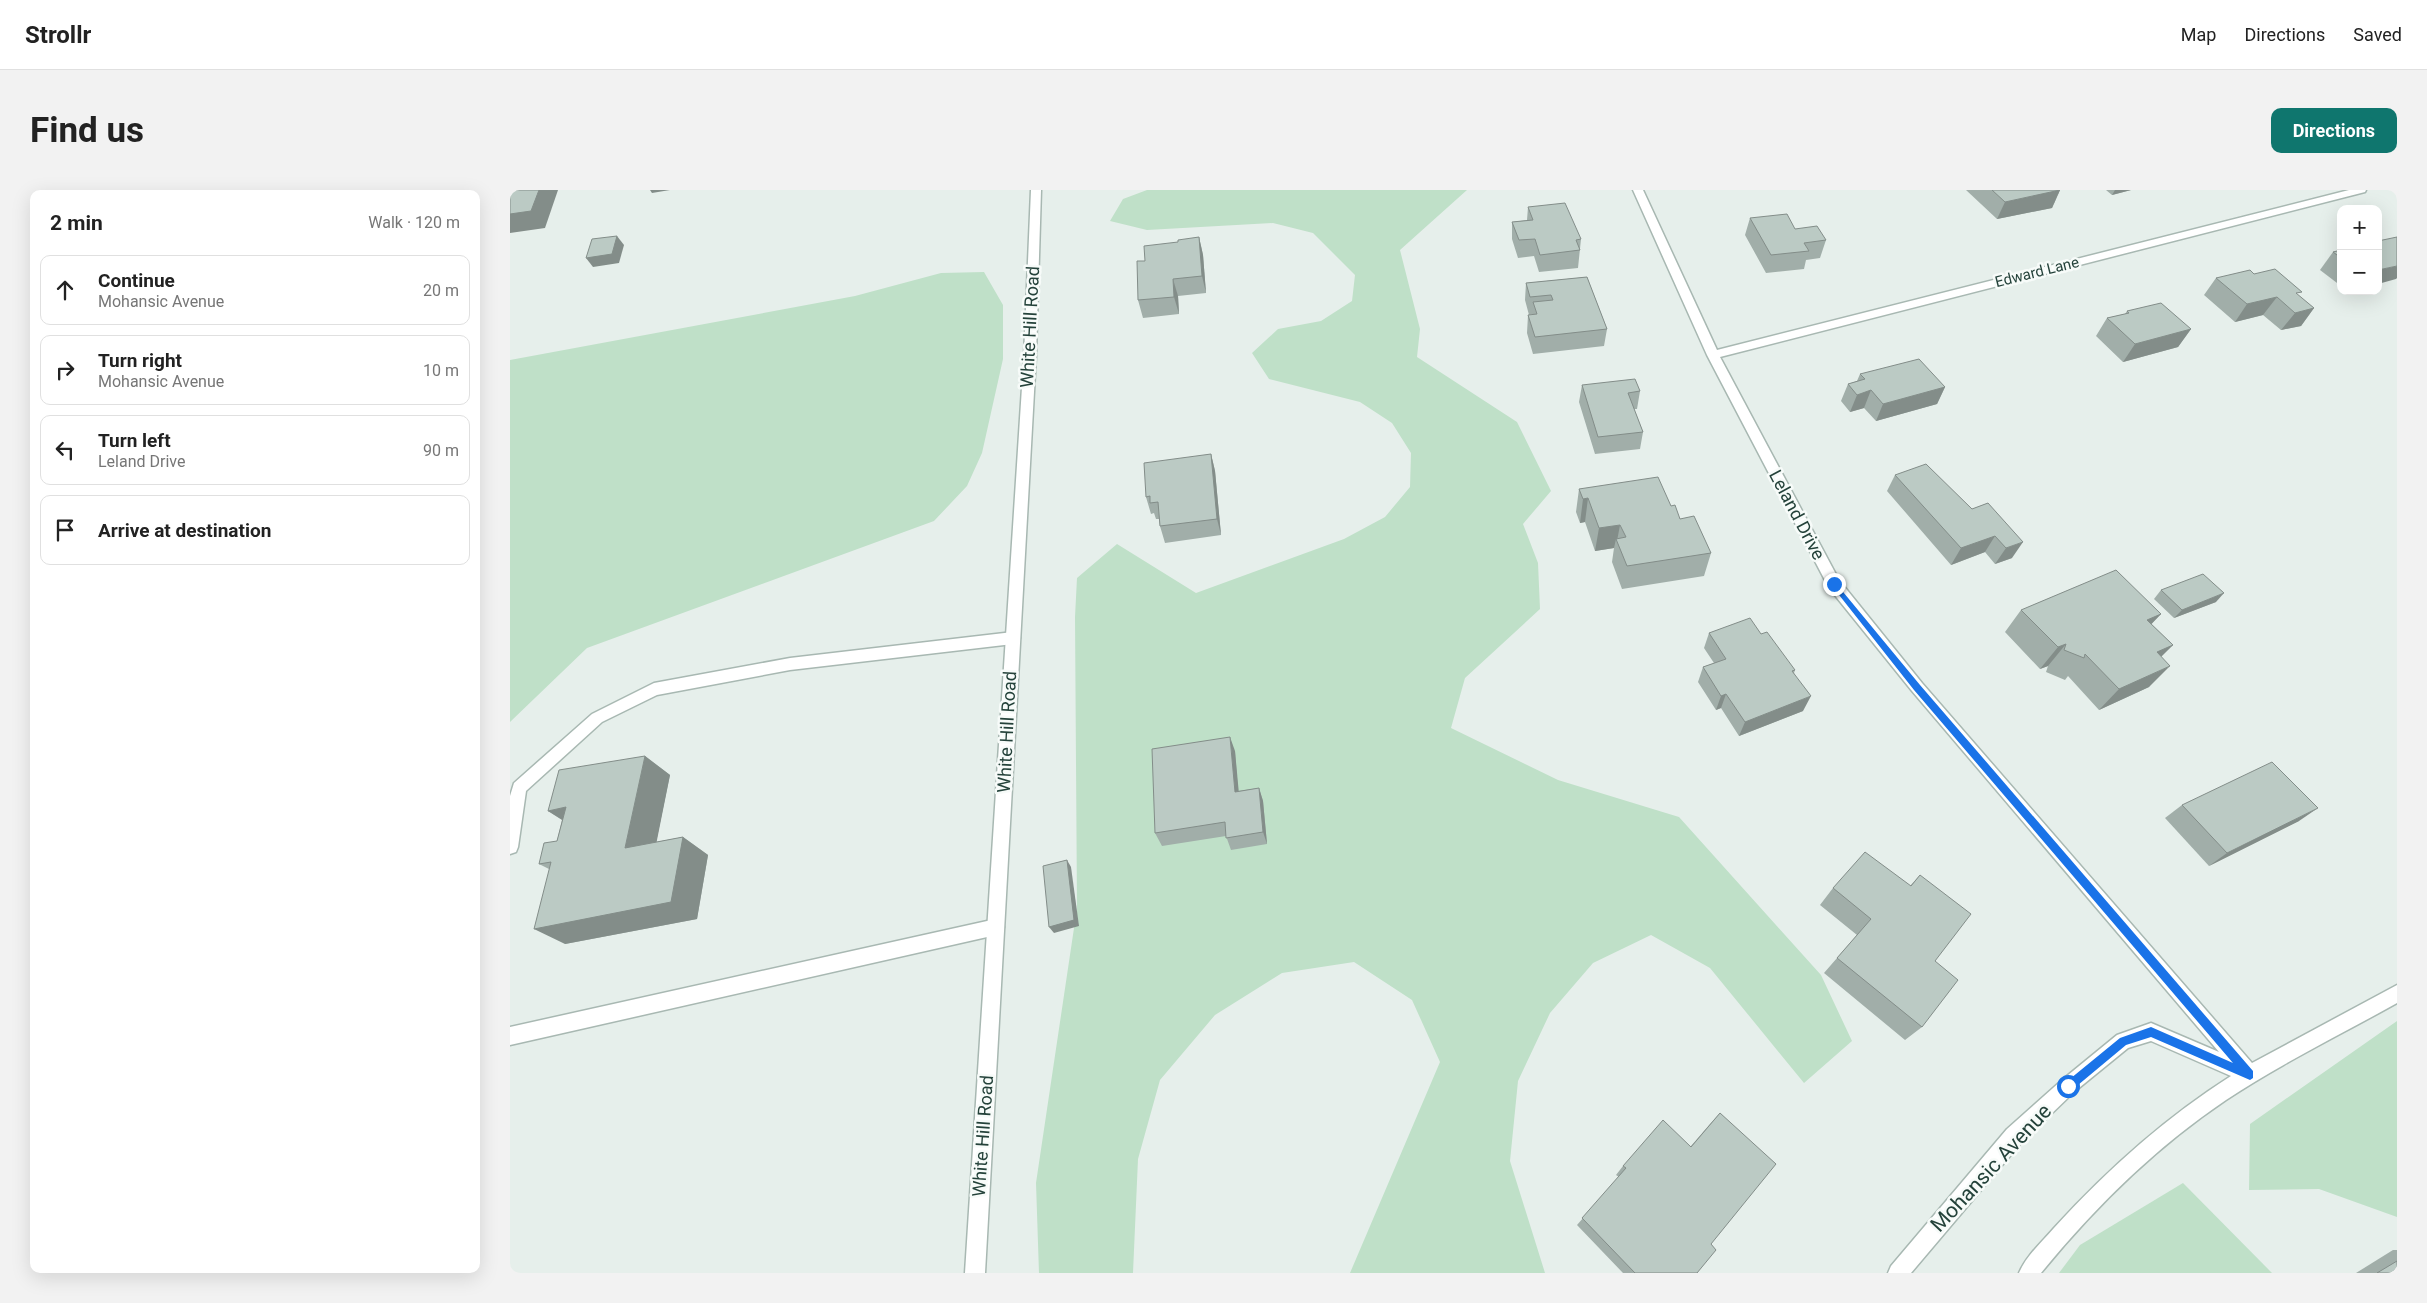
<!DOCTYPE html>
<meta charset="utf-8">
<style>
body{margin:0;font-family:Roboto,sans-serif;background:#f2f2f2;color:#222}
.controls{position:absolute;right:15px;top:15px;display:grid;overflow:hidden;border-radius:10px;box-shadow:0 5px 20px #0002}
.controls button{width:45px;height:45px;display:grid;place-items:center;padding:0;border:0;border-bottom:1px solid #e0e0e0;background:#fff;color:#222;font:25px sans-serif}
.stop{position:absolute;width:15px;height:15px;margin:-11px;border:4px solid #1a73e8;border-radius:50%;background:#fff}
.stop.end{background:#1a73e8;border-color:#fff;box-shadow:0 1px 5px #0008}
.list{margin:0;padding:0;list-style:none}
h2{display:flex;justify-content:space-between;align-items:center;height:65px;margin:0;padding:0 20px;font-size:21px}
h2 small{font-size:16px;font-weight:400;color:#767676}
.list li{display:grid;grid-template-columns:32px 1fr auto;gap:15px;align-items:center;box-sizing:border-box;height:70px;margin:0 10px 10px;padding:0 10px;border:1px solid #e0e0e0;border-radius:10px}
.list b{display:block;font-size:19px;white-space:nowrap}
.list p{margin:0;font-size:16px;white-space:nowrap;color:#767676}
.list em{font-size:16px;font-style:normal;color:#767676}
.icon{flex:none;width:28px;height:28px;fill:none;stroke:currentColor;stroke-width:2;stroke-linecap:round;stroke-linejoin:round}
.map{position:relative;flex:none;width:1887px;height:1083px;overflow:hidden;border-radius:10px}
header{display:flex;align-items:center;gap:30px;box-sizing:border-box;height:70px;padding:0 25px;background:#fff;border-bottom:1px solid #e0e0e0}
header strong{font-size:24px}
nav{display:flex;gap:28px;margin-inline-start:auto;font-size:18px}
.intro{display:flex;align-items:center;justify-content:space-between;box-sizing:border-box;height:120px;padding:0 30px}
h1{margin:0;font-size:35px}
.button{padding:12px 22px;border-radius:10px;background:#0f766e;color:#fff;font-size:18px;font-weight:700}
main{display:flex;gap:30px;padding:0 30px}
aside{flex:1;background:#fff;border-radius:10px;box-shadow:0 5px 20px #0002}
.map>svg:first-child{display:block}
.green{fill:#bfe0c8}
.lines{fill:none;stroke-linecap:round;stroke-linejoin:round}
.lane-casing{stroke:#a8b8b2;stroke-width:3}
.street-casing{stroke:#a8b8b2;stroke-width:3}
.lane{fill:#fff;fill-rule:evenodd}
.street{fill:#fff;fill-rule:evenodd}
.wall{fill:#a1aea9}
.shaded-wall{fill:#838d89}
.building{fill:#bbcac4;stroke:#838d89}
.route{fill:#1a73e8}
.labels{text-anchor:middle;stroke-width:5;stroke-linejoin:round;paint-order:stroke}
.far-street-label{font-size:15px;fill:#24423a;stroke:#f7fbf9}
.street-label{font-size:18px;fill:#24423a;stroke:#f7fbf9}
.near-street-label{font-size:21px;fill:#24423a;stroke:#f7fbf9}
</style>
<header>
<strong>Strollr</strong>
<nav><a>Map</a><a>Directions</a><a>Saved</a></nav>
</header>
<div class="intro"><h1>Find us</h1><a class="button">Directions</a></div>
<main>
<aside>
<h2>2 min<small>Walk · 120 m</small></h2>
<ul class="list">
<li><svg class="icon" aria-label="ahead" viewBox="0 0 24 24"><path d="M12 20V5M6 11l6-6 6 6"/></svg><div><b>Continue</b><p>Mohansic Avenue</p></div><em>20 m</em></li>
<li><svg class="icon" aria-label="right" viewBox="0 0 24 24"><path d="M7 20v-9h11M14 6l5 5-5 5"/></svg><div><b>Turn right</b><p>Mohansic Avenue</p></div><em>10 m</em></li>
<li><svg class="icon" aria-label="left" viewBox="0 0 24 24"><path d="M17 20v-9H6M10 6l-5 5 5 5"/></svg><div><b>Turn left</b><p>Leland Drive</p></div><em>90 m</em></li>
<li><svg class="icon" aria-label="arrive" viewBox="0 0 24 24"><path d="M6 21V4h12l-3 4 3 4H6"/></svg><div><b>Arrive at destination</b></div></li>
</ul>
</aside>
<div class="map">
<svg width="1887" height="1083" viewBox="0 0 1887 1083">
<rect width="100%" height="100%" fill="#e6efeb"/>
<!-- green -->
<g class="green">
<path d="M637 0H957L890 60 910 139 907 167 1007 232 1041 301 1013 334 1028 373 1030 419 955 488 941 538 1048 590 1169 627 1311 785 1342 851 1294 893 1200 778 1141 745 1083 773 1040 823 1008 891 1000 971 1035 1083H840L930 872 902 810 844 772 772 783 705 825 650 890 628 969 623 1083H529L526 993 567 718 565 427 567 388 607 354 686 403 834 349 875 327 900 297 901 263 882 233 850 212 759 189 742 163 768 139 811 131 842 111 845 85 803 43 763 33 637 40 600 31 613 9Z"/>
<path d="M474 82 493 115V169L472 263 457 296 424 331 77 458 0 532V170L345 106 431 83Z"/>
<path d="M1887 831V1027L1809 999 1739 1000 1740 934Z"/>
<path d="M1673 993 1762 1083H1549L1570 1055Z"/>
</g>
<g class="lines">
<!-- lane casing -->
<g class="lane-casing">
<g id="lane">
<path d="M503 442 508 444 510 448 508 452 503 454 280 480 147 505 92 532 16 601 8 657 6 662 0 664V606L4 593 82 524 144 493 280 468Z"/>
<path d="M486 729 492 731 494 737 492 743 486 745 0 855V837Z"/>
</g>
</g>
<!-- street casing -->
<g class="street-casing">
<g id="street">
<path d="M521 0H531L526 166 475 1083H455L514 166Z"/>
<path d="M1123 0H1133L1207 160 1839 0H1856L1855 2 1210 167 1329 390 1412 493 1742 873 1887 795V813C1830 845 1770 874 1716 910 1646 957 1584 1018 1531 1083H1509C1516 1066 1532 1052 1544 1038 1597 980 1655 928 1721 886L1641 851 1618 858 1564 902 1511 953 1401 1083H1378L1381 1076 1497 939 1552 890 1607 845 1641 833 1709 862 1402 501 1319 398 1197 165Z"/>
</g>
</g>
<!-- lane -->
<use href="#lane" class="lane"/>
<!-- street -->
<use href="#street" class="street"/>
</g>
<!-- wall -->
<g class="wall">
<path d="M1456 0H1550L1542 18 1487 29Z"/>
<path d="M1596 0H1621L1602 5Z"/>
<path d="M1018 17 1071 49 1068 78 1029 82 1024 66 1008 68 1002 49V32L1017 30Z"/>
<path d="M1240 28 1285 39 1316 50 1310 68 1296 70 1294 79 1256 83 1235 45Z"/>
<path d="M689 47 693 65 696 103 668 106 669 124 633 128 628 110 635 71 668 52Z"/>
<path d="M1831 60V96L1810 80 1823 62Z"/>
<path d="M1744 84 1789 106 1804 118 1791 136 1771 140 1753 125 1725 132 1694 105 1706 88Z"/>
<path d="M1077 87 1097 139 1094 156 1023 164 1017 143 1018 125H1022V124L1019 125 1015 110 1016 93Z"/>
<path d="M1617 121 1681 139 1668 157 1613 172 1586 146 1597 128 1615 124Z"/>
<path d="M1350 184 1435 197 1427 214 1366 231 1354 218 1340 222 1331 211 1338 194 1347 191Z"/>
<path d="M1072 195 1130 201 1127 219H1124L1133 242 1130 259 1085 264 1069 212Z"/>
<path d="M701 264 705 281 711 345 655 353 650 336 649 329H646L644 323 641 324 636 307Z"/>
<path d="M1385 285 1462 319 1478 313 1502 368 1485 374 1475 362 1441 375 1377 301Z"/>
<path d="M1069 299 1161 316 1170 329 1201 363 1194 386 1112 399 1102 372 1104 358 1085 361 1075 332 1070 333 1066 322Z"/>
<path d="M1651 400 1706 412 1664 428 1644 409Z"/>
<path d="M1511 420 1651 424 1641 434 1663 455 1651 466 1639 497 1589 520 1558 486 1555 490 1536 482 1538 476 1530 479 1495 442Z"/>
<path d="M1199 443 1251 444 1285 480 1284 483 1293 521 1229 546 1211 518 1206 520 1188 492 1193 477 1204 473 1194 458Z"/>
<path d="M725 561 728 601 749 598 753 611 757 654 721 660 716 646 652 656 645 643Z"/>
<path d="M135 566 160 585 146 652 173 647 198 665 187 729 55 754 39 679 29 674 47 651 52 630 38 621Z"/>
<path d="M1672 615 1789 631 1699 676 1655 628Z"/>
<path d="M1410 685 1425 771 1412 837 1395 850 1314 783 1347 745 1310 715 1323 698 1400 696Z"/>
<path d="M1210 923 1201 1054 1187 1083H1113L1067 1035 1109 987 1106 985 1113 976 1181 956 1200 934Z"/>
<path d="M1883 1060H1887V1083H1846Z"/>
</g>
<!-- shaded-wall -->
<g class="shaded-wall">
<path d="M29 0H48L35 38 0 43V24Z"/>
<path d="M140 0H160L142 3Z"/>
<path d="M1550 0 1542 18 1487 29 1495 12Z"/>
<path d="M1605 0H1621L1602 5Z"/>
<path d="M107 46 114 55 109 73 83 77 76 68Z"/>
<path d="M689 47 693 65 696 103 692 86Z"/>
<path d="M1887 76V88L1886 89 1868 94V80Z"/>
<path d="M663 89 668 106 669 124 664 107Z"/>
<path d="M1767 107 1753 125 1725 132 1737 114Z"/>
<path d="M1804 118 1791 136 1771 140 1785 123Z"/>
<path d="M1681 139 1668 157 1613 172 1625 154Z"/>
<path d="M1435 197 1427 214 1366 231 1373 214Z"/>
<path d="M1361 200 1354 218 1340 222 1347 205Z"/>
<path d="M701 264 705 281 711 345 707 329Z"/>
<path d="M1078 308 1075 332 1070 333 1073 309Z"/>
<path d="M1110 335 1107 351 1106 349 1104 358 1085 361 1089 338Z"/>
<path d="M1485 346 1475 362 1441 375 1451 358Z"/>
<path d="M1513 352 1502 368 1485 374 1496 358Z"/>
<path d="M1714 403 1706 412 1664 428 1672 420Z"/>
<path d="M1651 424 1630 446 1637 430Z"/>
<path d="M1556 454 1538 476 1530 479 1548 457Z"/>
<path d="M1663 455 1642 476 1647 462Z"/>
<path d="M1660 476 1639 497 1589 520 1609 499Z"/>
<path d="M1216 504 1211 518 1206 520 1211 506Z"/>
<path d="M1301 506 1293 521 1229 546 1235 532Z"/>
<path d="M720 547 725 561 730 615 725 602Z"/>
<path d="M135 566 160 585 142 675 115 658Z"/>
<path d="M749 598 753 611 757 654 753 642Z"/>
<path d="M56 617 67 639 38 621Z"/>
<path d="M1808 618 1789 631 1699 676 1717 663Z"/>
<path d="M173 647 198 665 187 729 55 754 24 739Z"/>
<path d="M557 670 561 677 569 736 544 743 539 737Z"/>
</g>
<!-- building -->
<g class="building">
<path d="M0 0H29L21 21 0 24Z"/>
<path d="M1482 0H1550L1495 12Z"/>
<path d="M1055 13 1071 49 1066 50 1070 60 1030 65 1025 49 1009 50 1002 32 1023 30 1018 17Z"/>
<path d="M1277 24 1285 39 1307 36 1316 50 1294 53 1299 61 1261 65 1240 28Z"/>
<path d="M107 46 102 64 76 68 82 49Z"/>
<path d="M689 47 692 86 663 89 664 107 628 110 627 71H635L634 56 668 52V50Z"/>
<path d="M1887 47V76L1868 80V51Z"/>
<path d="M1831 60V68L1823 62Z"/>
<path d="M1765 79 1792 102 1786 103 1804 118 1785 123 1767 107 1737 114 1706 88 1740 80 1744 84Z"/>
<path d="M1077 87 1097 139 1025 147 1018 125 1027 124 1023 112 1043 110 1041 105 1020 107 1016 93Z"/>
<path d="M1651 113 1681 139 1625 154 1597 128 1619 123 1617 121Z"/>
<path d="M1409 169 1435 197 1373 214 1361 200 1347 205 1338 194 1355 189 1350 184Z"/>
<path d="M1125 189 1130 201 1118 203 1133 242 1088 247 1072 195Z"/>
<path d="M701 264 707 329 650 336 648 312 640 313V306L636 307 634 273Z"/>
<path d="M1416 274 1462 319 1478 313 1513 352 1496 358 1485 346 1451 358 1385 285Z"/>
<path d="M1148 287 1161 316 1165 315 1170 329 1184 326 1201 363 1117 376 1106 349 1116 347 1110 335 1089 338 1078 308 1073 309 1069 299Z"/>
<path d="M1606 380 1651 424 1637 430 1663 455 1647 462 1660 476 1609 499 1575 464 1574 468 1554 460 1556 454 1548 457 1511 420Z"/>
<path d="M1693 384 1714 403 1672 420 1651 400Z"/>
<path d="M1240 428 1251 444 1257 442 1285 480 1282 481 1301 506 1235 532 1216 504 1211 506 1193 477 1216 469 1199 443Z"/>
<path d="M720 547 725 602 749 598 753 642 716 648 715 632 645 643 642 559Z"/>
<path d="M135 566 115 658 173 647 161 712 24 739 41 672 29 674 34 653 47 651 56 617 38 621 49 580Z"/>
<path d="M1762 572 1808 618 1717 663 1672 615Z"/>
<path d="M1355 662 1401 696 1410 685 1461 724 1425 771 1448 790 1412 837 1327 768 1361 729 1323 698Z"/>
<path d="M557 670 564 730 539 737 533 676Z"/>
<path d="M1210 923 1266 974 1201 1054 1206 1060 1187 1083H1125L1072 1028 1116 978 1113 976 1153 930 1181 957Z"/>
<path d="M1887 1071V1083H1867Z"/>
</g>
<!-- route -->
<path class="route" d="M1324 391 1410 495 1743 881V888L1740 890 1641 847 1616 855 1562 900H1555V893L1610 848 1641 837 1723 873 1404 500 1322 396V392Z"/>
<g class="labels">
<!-- far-street labels -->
<g class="far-street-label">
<text transform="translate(1527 82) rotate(-14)" y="5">Edward Lane</text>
</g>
<!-- street labels -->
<g class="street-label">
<text transform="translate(520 137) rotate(-87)" y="6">White Hill Road</text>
<text transform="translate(1287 325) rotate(62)" y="6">Leland Drive</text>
<text transform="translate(497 542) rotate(-87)" y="6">White Hill Road</text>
<text transform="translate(473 946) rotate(-86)" y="6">White Hill Road</text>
</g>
<!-- near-street labels -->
<g class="near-street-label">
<text transform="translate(1481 978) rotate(-47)" y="7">Mohansic Avenue</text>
</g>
</g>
</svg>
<div class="controls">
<button>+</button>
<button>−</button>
</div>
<div class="stop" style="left:1558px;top:896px"></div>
<div class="stop end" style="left:1324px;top:394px"></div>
</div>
</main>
